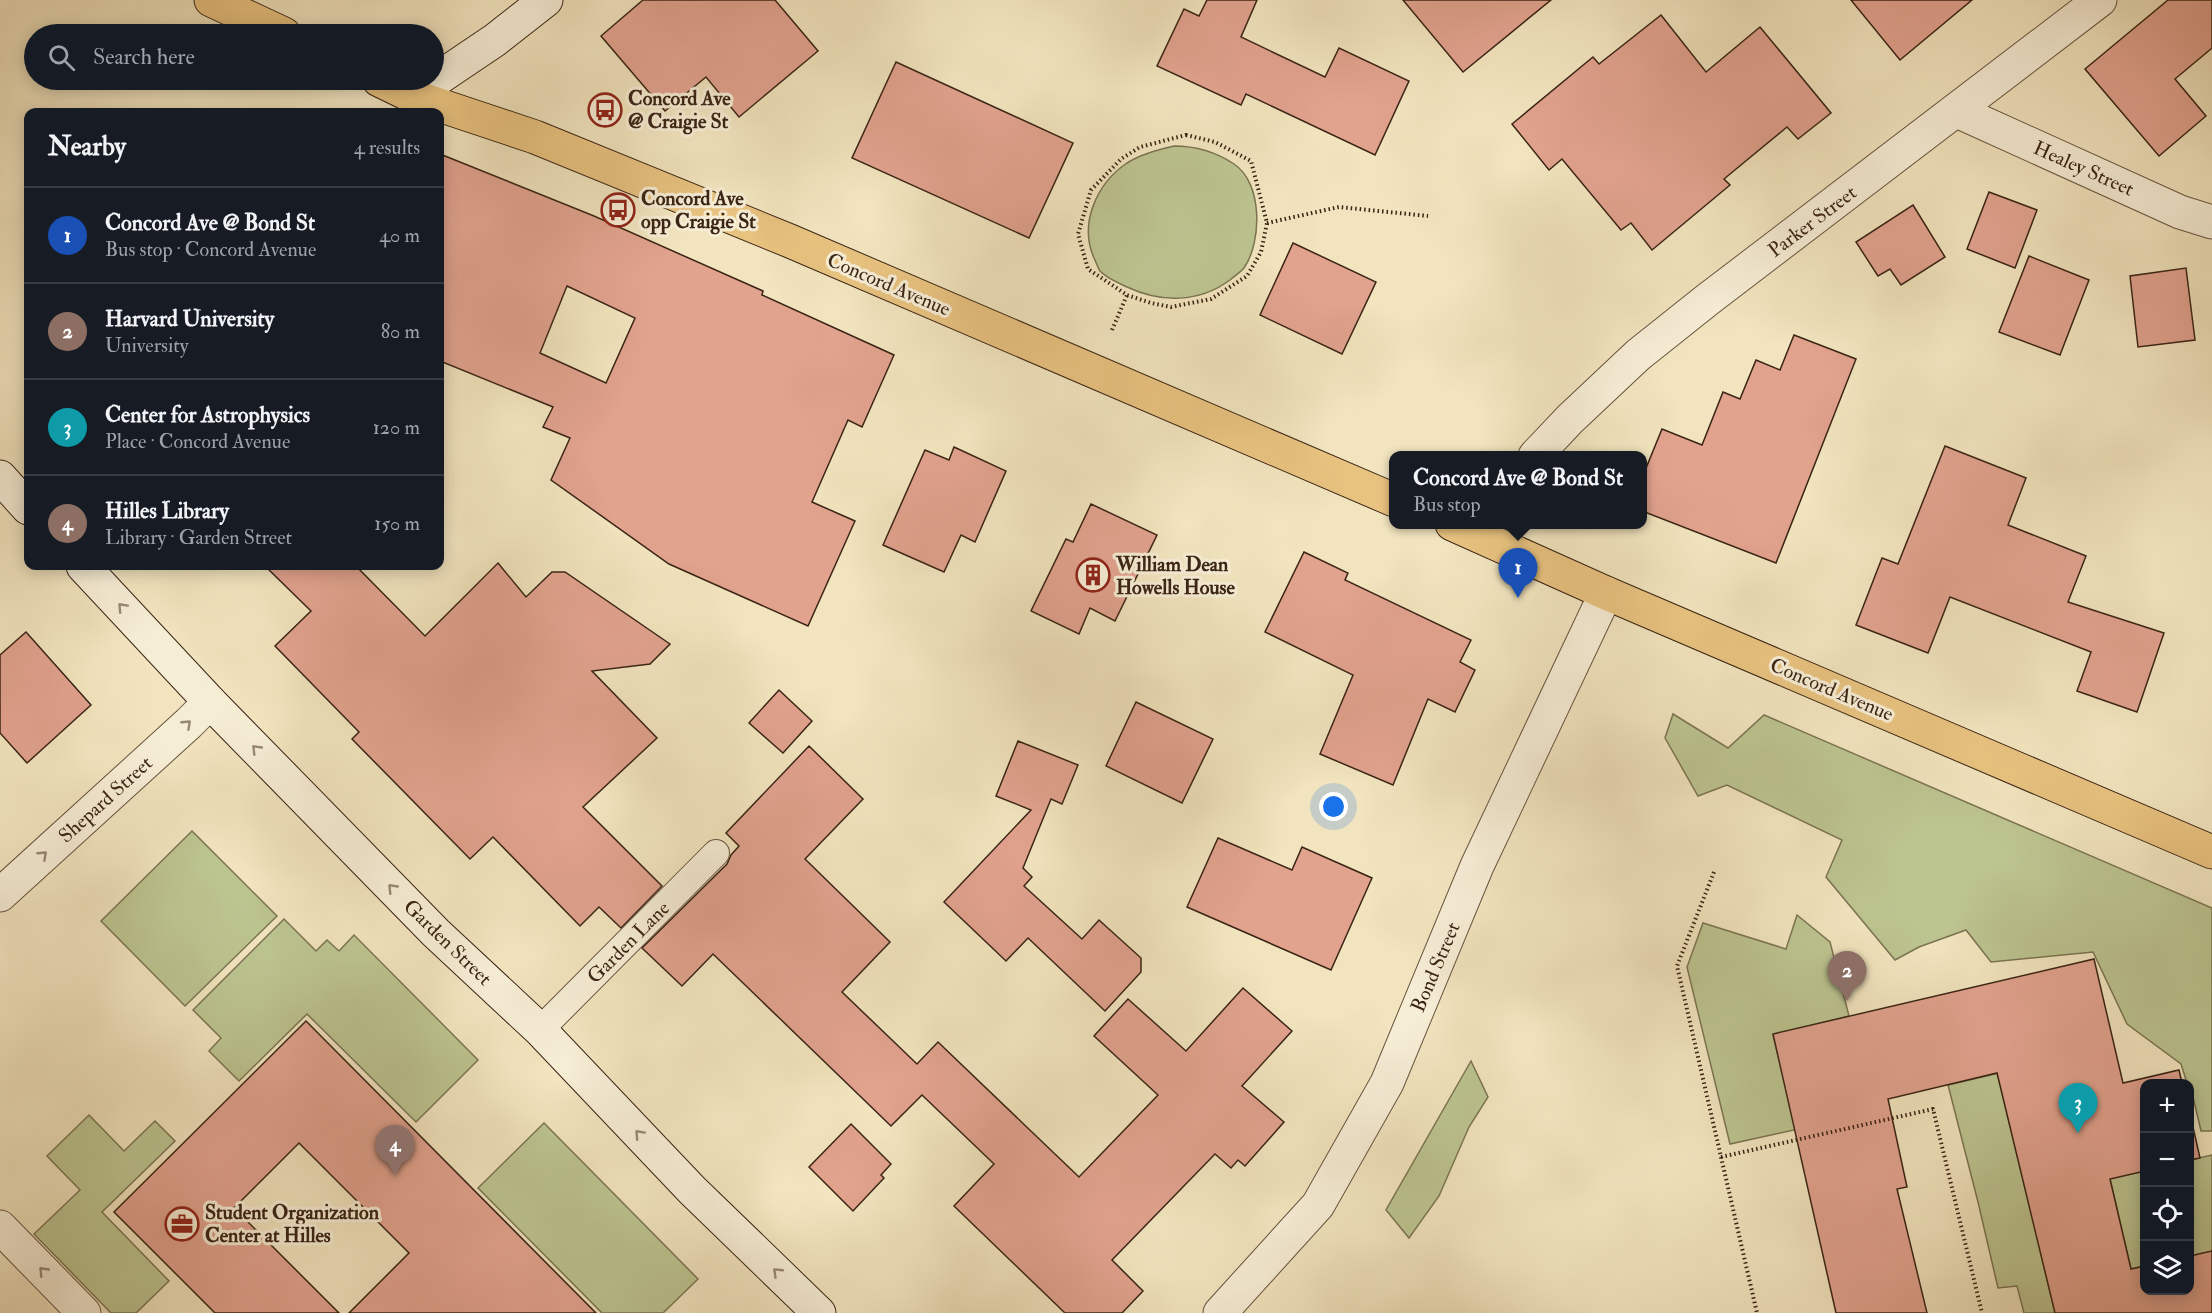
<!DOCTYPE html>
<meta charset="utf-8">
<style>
body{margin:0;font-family:"IM FELL Double Pica",serif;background:#20242c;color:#f1f3f6}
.controls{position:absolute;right:18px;bottom:18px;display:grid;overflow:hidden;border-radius:12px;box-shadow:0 3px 15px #0003}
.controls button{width:54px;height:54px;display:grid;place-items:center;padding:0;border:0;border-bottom:2px solid #363941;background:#171b24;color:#f1f3f6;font:30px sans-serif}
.you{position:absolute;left:1334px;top:807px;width:21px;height:21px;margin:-15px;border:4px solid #fff;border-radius:50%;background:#1a73e8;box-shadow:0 0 0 9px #1a73e833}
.badge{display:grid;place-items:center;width:39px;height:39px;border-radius:50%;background:#c59692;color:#fff;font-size:20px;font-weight:700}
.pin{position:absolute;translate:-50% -50px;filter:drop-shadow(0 2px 3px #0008)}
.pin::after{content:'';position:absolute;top:32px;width:21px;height:18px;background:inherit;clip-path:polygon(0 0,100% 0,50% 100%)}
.popup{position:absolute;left:1389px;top:451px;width:258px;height:78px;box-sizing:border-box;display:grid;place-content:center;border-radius:12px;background:#171b24;filter:drop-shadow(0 2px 4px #0005);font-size:20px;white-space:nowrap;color:#9ea1a6}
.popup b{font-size:22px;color:#f1f3f6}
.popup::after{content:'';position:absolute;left:50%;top:100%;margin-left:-12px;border:12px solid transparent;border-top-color:#171b24}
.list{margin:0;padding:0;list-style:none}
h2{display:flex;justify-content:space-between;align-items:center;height:78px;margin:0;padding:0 24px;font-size:26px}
h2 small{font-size:20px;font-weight:400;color:#9ea1a6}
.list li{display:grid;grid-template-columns:39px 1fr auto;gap:18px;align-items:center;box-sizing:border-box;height:96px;padding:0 24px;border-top:2px solid #363941}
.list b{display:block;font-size:22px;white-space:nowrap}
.list p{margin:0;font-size:20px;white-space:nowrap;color:#9ea1a6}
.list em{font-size:20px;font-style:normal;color:#9ea1a6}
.icon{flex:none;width:33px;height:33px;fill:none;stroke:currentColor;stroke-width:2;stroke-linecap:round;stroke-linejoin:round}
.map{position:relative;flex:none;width:2212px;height:1313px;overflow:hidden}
.search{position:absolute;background:#171b24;box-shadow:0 3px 15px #0003;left:24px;top:24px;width:420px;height:66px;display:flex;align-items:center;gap:15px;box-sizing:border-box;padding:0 21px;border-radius:33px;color:#9ea1a6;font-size:22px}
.panel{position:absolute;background:#171b24;box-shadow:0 3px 15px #0003;left:24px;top:108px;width:420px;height:462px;border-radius:12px}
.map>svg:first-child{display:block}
.green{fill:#bcc490;stroke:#7b7452;stroke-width:1.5}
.building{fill:#e1a28e;stroke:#3a2415;stroke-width:1.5;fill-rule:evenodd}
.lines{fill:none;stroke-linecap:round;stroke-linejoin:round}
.lane-casing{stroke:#68543f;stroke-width:28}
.street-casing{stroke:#68543f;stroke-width:35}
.secondary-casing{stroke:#3a2415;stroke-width:35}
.primary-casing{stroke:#3a2415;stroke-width:35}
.path{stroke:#3a2415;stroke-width:4;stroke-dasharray:1.5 3;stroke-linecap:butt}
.lane{stroke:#f6edd5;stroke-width:26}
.street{stroke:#f6edd5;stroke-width:33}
.secondary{stroke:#f6edd5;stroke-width:33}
.primary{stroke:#e8c27f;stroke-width:33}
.oneway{stroke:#988875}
.labels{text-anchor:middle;stroke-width:6;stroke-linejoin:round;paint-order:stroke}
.poi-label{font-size:20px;font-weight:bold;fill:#3a2415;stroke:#f6edd5;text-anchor:start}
.street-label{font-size:20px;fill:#3a2415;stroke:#f6edd5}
</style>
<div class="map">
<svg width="2212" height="1313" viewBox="0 0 2212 1313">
<rect width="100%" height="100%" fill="#f1e4be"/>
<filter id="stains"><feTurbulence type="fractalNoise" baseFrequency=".00333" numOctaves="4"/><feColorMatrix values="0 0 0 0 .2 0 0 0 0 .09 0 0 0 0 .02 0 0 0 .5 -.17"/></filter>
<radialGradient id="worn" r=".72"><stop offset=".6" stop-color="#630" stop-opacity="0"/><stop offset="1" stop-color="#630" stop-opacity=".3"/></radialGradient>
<!-- green -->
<g class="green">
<path d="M1174 146C1194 146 1216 152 1234 164 1263 183 1262 242 1244 268 1240 273 1234 276 1230 280 1199 303 1161 303 1127 287 1119 283 1106 278 1100 271 1098 268 1096 262 1094 258 1079 224 1096 184 1127 163 1141 154 1158 150 1174 146Z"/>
<path d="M1673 714 1728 748 1764 715 2212 908V1131H2201L2190 1084 2187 1083 2181 1064 2127 1024 2093 952 1991 962 1966 930 1919 947 1895 960 1826 877 1842 840 1727 785 1698 796 1665 738Z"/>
<path d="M192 831 277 916 185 1006 101 921Z"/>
<path d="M1797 915 1830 942 1849 1016 1773 1035 1793 1118H1848L1730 1144 1687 967 1703 923 1786 949Z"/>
<path d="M284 919 316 951 327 940 339 951 354 935 478 1060 416 1122 307 1014 239 1081 209 1051 221 1038 193 1010Z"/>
<path d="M1471 1061 1488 1097 1469 1127 1439 1196 1409 1238 1386 1210Z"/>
<path d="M2033 1065 2007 1113 2055 1313H2024L2017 1286 1998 1288 1978 1202 1948 1085Z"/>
<path d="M89 1115 124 1151 155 1121 175 1141 102 1212 169 1281 136 1313H111L34 1234 80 1190 47 1156Z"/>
<path d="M544 1123 698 1279 663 1313H602L478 1188Z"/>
<path d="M2212 1155V1251L2190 1256V1160Z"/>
<path d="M2144 1171V1266L2131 1269 2110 1179Z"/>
</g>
<!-- building -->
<g class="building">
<path d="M643 0H775L818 51 739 117 706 77 665 111 601 36Z"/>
<path d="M1207 0H1257L1241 37 1325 77 1339 48 1409 81 1375 155 1246 94 1241 105 1157 66 1184 9 1199 16Z"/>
<path d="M1403 0H1551L1463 72Z"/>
<path d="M1851 0H1972L1900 60Z"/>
<path d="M2168 0H2212V48L2175 79 2206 116 2159 156 2085 69Z"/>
<path d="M1661 15 1706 72 1760 27 1831 113 1798 139 1787 127 1724 179 1730 185 1652 250 1631 223 1621 230 1562 159 1549 170 1512 124 1593 57 1599 64Z"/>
<path d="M896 62 1073 143 1029 238 852 158Z"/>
<path d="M440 154 594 216 763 291 762 295 894 355 862 427 848 420 812 502 855 521 808 626 669 564 551 480 570 438 543 427 553 407 440 361ZM567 286 635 318 606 383 540 353Z"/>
<path d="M1989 192 2037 210 2015 268 1967 249Z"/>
<path d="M1913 205 1945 257 1901 285 1890 269 1878 276 1856 242Z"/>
<path d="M1293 243 1376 282 1342 354 1260 315Z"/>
<path d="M2029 256 2089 280 2060 355 1999 332Z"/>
<path d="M2186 268 2195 340 2138 347 2130 276Z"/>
<path d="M1794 335 1856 359 1776 563 1642 511V478L1662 429 1702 445 1723 392 1740 399 1756 360 1780 370Z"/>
<path d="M1945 446 2026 478 2008 525 2086 556 2068 602 2164 633 2137 712 2077 691 2091 652 1950 597 1928 653 1856 625 1882 558 1898 564Z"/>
<path d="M954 447 1006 471 975 542 961 535 944 572 883 545 925 450 949 460Z"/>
<path d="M1091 504 1157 535 1115 621 1090 608 1079 634 1031 611 1066 539 1073 542Z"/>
<path d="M1304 552 1348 573 1345 580 1471 640 1460 662 1475 670 1455 712 1428 699 1393 785 1320 754 1353 675 1265 632Z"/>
<path d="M498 563 526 597 552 572H565L670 644 650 664 592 671 657 738 583 807 662 886 621 928 599 907 580 926 493 837 470 859 352 739 359 732 275 646 311 611 265 566H356L425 636Z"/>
<path d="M26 632 91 705 27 763 0 733V655Z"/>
<path d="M779 690 812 721 783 753 749 723Z"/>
<path d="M1136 702 1213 739 1182 803 1106 766Z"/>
<path d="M1018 741 1078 765 1062 804 1051 799 1023 868 1032 877 1024 886 1082 939 1099 920 1141 958V972L1105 1011 1028 938 1006 961 944 902 1031 810 996 796Z"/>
<path d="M809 746 863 799 805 859 890 942 842 992 917 1064 938 1042 1079 1177 1158 1095 1094 1036 1128 999 1186 1051 1243 988 1292 1031 1242 1086 1284 1122 1245 1166 1238 1160 1231 1168 1215 1154 1112 1260 1143 1291 1122 1313H1065L954 1206 994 1164 922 1095 891 1126 713 954 682 986 642 948 727 864 731 855 739 846 726 833Z"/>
<path d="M1218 838 1292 870 1302 847 1372 878 1331 970 1187 907Z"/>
<path d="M2094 959 2123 1083 2179 1070 2182 1083H2145V1171L2110 1179 2131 1269 2145 1266V1290H2190V1256L2212 1251V1313H2055L1997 1073 1888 1099 1907 1187 1897 1189 1927 1313H1836L1773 1034Z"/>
<path d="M306 1021 596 1313H349L409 1253 299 1143 234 1208 339 1313H215L114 1212Z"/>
<path d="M2190 1114 2200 1158 2190 1160Z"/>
<path d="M851 1124 891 1164 881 1175 884 1178 853 1211 809 1167Z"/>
</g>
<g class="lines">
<!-- lane casing -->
<g class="lane-casing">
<path id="lane" d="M540 1030 716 853"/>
</g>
<!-- street casing -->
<g class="street-casing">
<g id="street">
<path d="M1957 111 2180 212 2212 222"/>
<path d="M1535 456 1570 419 1638 355 1707 300 2100 0"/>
<path d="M0 895 189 723 210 702"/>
<path d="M0 1227 84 1313"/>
<path d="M1220 1313 1318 1205 1387 1083 1477 866 1606 593"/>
</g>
</g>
<!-- secondary casing -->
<g class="secondary-casing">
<g id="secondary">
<path d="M412 96 495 40 546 0"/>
<path d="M0 477 28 508"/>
<path d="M83 566 210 702 436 933 540 1030 692 1190 819 1313"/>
</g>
</g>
<!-- primary casing -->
<g class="primary-casing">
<g id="primary">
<path d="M211 0 284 34"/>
<path d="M379 80 412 96 535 137 790 241 1394 500"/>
<path d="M1452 524 1606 593 2212 852"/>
</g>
</g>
<!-- path -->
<g class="path">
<path d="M1186 135 1215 142 1251 161 1267 223 1261 252 1247 276 1211 299 1171 307 1151 303 1127 295 1088 269 1078 234 1091 190 1121 159 1140 147Z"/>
<path d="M1267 223 1339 207 1428 216"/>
<path d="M1112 330 1127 295"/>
<path d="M1714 872 1677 966 1757 1313"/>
<path d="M1721 1157 1933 1109 1982 1313"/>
</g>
<!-- lane -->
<use href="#lane" class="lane"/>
<!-- street -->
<use href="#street" class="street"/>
<!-- secondary -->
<use href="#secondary" class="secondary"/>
<!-- primary -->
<use href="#primary" class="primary"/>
</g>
<!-- one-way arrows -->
<defs><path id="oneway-chevron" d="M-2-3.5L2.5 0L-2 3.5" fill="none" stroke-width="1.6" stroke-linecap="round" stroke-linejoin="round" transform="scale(1.5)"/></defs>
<g class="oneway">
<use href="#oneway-chevron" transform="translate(122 607) rotate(-133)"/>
<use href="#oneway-chevron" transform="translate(187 724) rotate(-43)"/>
<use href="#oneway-chevron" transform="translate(256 749) rotate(-134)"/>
<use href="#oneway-chevron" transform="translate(43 855) rotate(-43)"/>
<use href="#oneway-chevron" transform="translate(392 888) rotate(-134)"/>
<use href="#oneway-chevron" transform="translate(639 1134) rotate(-133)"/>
<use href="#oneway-chevron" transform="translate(43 1271) rotate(-134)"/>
<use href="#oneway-chevron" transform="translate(777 1272) rotate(-136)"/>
</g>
<!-- icons -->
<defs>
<g id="bus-ring" transform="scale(1.725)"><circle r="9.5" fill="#f6edd5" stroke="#8f2418" stroke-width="1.5"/><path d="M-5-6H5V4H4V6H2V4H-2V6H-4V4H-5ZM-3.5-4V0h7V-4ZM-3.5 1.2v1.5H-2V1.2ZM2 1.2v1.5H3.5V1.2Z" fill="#8f2418"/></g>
<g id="building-ring" transform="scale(1.725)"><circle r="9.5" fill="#f6edd5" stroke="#8f2418" stroke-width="1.5"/><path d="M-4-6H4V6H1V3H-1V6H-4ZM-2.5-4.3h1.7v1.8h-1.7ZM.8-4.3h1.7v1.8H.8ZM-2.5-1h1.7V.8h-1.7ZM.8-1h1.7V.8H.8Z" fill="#8f2418"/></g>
<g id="office-ring" transform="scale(1.725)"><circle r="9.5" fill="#f6edd5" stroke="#8f2418" stroke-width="1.5"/><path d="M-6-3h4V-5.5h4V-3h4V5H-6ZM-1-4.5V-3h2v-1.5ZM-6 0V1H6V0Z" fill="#8f2418"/></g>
</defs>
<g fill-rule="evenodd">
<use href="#bus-ring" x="605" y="110"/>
<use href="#bus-ring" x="618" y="210"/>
<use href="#building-ring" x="1093" y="575"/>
<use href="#office-ring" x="182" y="1224"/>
</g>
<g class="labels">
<!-- poi labels -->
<g class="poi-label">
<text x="628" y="105">Concord Ave<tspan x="628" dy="23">@ Craigie St</tspan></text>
<text x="641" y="205">Concord Ave<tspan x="641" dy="23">opp Craigie St</tspan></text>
<text x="1116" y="571">William Dean<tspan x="1116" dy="23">Howells House</tspan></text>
<text x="205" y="1219">Student Organization<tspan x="205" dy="23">Center at Hilles</tspan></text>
</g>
<!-- street labels -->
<g class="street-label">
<text transform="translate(2084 168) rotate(24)" y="7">Healey Street</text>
<text transform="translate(1812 221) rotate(-37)" y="7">Parker Street</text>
<text transform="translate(889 284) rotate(23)" y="7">Concord Avenue</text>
<text transform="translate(1832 689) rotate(23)" y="7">Concord Avenue</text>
<text transform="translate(105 799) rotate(-42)" y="7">Shepard Street</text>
<text transform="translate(448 942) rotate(44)" y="7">Garden Street</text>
<text transform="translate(628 942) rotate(-45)" y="7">Garden Lane</text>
<text transform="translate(1435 967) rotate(-67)" y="7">Bond Street</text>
</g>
</g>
<rect width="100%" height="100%" filter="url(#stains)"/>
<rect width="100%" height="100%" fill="url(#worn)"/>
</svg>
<div class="controls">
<button>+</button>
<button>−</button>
<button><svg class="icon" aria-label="locate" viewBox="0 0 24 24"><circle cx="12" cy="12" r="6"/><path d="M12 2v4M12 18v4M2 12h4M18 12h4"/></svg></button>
<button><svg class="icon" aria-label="layers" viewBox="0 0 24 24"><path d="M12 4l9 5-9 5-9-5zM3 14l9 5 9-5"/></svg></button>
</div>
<div class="you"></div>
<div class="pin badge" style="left:1518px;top:598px;background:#1a4fb4">1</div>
<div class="popup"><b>Concord Ave @ Bond St</b>Bus stop</div>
<div class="pin badge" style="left:1847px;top:1001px;background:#8d6e63">2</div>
<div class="pin badge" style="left:2078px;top:1133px;background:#0f9aa8">3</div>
<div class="pin badge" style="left:395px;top:1175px;background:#8d6e63">4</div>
<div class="search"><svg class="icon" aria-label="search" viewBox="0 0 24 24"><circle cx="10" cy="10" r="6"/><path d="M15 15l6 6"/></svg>Search here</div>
<section class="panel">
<h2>Nearby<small>4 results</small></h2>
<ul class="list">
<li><span class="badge" style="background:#1a4fb4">1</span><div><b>Concord Ave @ Bond St</b><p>Bus stop · Concord Avenue</p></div><em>40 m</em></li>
<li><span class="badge" style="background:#8d6e63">2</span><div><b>Harvard University</b><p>University</p></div><em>80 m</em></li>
<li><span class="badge" style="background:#0f9aa8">3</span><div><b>Center for Astrophysics</b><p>Place · Concord Avenue</p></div><em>120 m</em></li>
<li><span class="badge" style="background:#8d6e63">4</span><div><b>Hilles Library</b><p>Library · Garden Street</p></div><em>150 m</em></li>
</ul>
</section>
</div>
